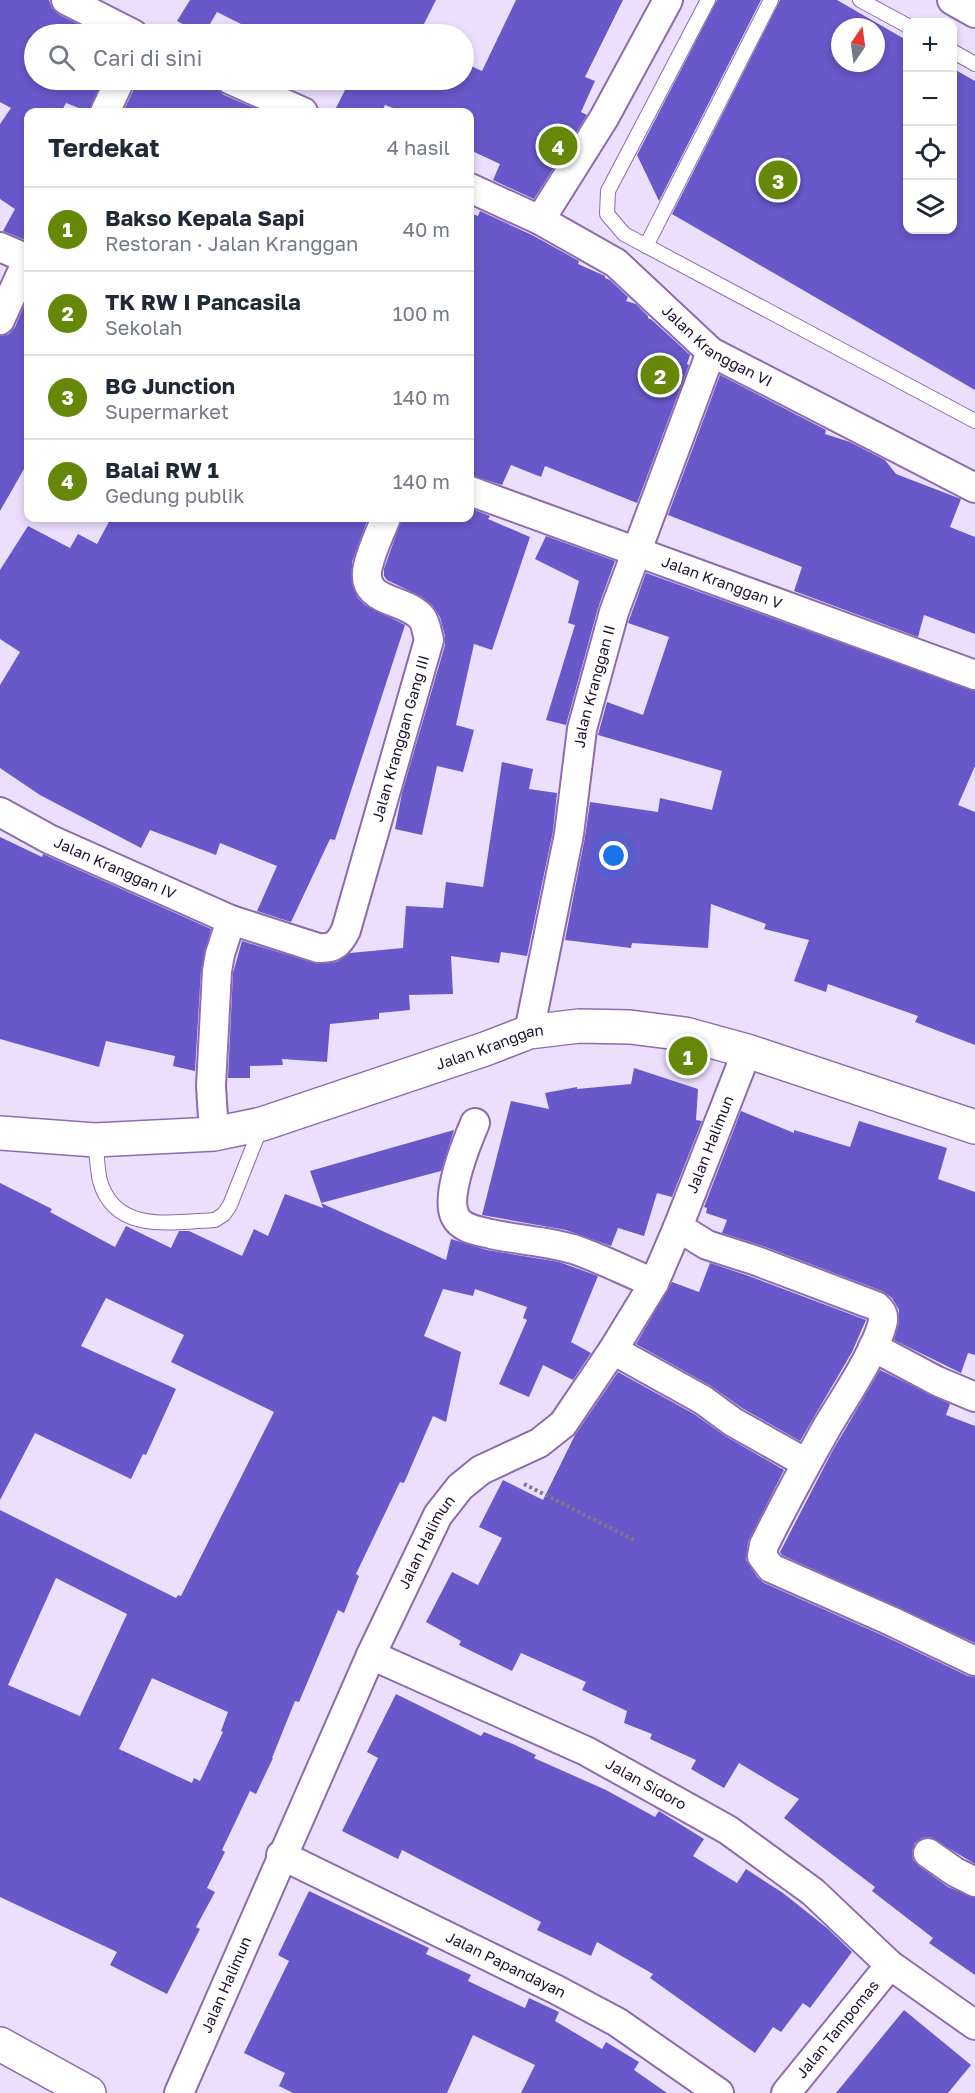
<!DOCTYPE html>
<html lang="id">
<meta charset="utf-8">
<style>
body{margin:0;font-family:"Golos Text",sans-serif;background:#f2f2f3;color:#1f2937}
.controls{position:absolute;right:18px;top:18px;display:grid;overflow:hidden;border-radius:12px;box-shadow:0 3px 9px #0003}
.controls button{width:54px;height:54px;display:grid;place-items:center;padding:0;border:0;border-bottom:2px solid #e0e1e3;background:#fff;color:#1f2937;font:30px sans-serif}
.compass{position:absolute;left:831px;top:18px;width:54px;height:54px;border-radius:50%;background:#fff;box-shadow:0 3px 9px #0003;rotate:13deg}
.you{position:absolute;left:614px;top:856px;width:21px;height:21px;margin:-15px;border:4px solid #fff;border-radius:50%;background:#1a73e8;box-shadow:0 0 0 9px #1a73e833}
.badge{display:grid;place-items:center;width:39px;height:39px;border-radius:50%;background:#658808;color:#fff;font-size:20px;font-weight:700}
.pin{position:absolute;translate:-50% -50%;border:3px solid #fff;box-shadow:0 2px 6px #0006}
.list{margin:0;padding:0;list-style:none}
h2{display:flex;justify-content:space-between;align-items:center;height:78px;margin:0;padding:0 24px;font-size:26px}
h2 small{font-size:20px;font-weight:400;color:#747a83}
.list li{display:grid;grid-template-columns:39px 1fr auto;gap:18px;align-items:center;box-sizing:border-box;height:84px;padding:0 24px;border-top:2px solid #e0e1e3}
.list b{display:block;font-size:22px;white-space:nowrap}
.list p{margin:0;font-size:20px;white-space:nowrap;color:#747a83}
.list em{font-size:20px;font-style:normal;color:#747a83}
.icon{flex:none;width:33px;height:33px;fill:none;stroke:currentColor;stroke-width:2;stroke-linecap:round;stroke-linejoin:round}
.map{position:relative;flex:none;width:975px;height:2093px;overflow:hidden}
.search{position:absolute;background:#fff;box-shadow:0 3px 9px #0003;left:24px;top:24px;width:450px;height:66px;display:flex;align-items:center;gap:15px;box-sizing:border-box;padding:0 21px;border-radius:33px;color:#747a83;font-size:22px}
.panel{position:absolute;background:#fff;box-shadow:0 3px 9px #0003;left:24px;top:108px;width:450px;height:414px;border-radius:12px}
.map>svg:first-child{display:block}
.building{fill:#6858c9;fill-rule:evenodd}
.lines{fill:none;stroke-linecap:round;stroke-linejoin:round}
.lane-casing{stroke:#8c6baf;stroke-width:16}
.street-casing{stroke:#8c6baf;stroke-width:32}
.secondary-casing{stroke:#8c6baf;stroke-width:36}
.primary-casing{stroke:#8c6baf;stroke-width:36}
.path{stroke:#837592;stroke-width:4;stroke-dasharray:3 3;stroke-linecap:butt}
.lane{stroke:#fff;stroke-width:14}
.street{stroke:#fff;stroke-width:28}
.secondary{stroke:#fff;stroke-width:33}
.primary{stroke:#fff;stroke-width:33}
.labels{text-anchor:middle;stroke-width:4.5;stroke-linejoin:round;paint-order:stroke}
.street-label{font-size:15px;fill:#1e102b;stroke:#fff}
</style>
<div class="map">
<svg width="975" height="2093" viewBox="0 0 975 2093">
<rect width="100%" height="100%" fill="#ecdffd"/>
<!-- building -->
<g class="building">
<path d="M0 0H49L52 8 58 14 98 34H34V80H102L89 112 66 103 61 112H28V241L3 231 15 209 0 199V124L11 108 0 102Z"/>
<path d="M190 0H436L419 34H261L217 12 204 34H201L177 21Z"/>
<path d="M516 0H623L585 77 595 81 581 112 587 115 534 199 493 180 500 164 470 150V112H404L385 105 381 112H334L346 88 326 80H464V63L482 71Z"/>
<path d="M717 0H761L659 201 637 155Z"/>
<path d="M780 0H837L908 41V230H952V68L975 81V390L672 214ZM840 27H876V63H840Z"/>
<path d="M136 80H214L217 89 224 95 264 112H123L135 87Z"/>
<path d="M480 211 532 235 579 261 578 264 605 276V278L610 280 628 297 626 301 636 304 648 316V318L652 320 690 355 687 364 689 365 637 503 545 466 541 477 511 465 502 485 470 475V213L478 216Z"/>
<path d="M28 297V462L0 511V336L9 334 15 327Z"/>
<path d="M720 375 826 430 825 434 850 442 885 460 896 474 961 499 950 527 975 537V634L924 615 918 637 794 591 802 567 668 515Z"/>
<path d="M470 508 490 516 488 519 530 537 492 650 474 644 456 725 474 730 463 772 437 766 422 835 395 829 402 793 445 645V636L440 617 433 606 422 597 387 580 384 576V569L402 518H470Z"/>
<path d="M111 518H368L352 562V584L358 598 365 605 405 625 335 840 330 839 291 922 257 911 277 866 220 843 216 855 150 830 141 848 40 795 0 768V685L20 652 0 639V570L28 526 70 548 78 534 97 544Z"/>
<path d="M546 536 615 561 598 608 566 725 546 720 575 625 568 623 579 581 535 559Z"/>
<path d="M646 573 975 691V766L958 805 975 812V1045L915 1022 918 1016 828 984 826 992 794 981 809 940 764 929 766 924 711 904 708 948 632 943 631 948 565 940 585 837 590 802 658 812 660 798 712 810 722 771 598 735 607 702 643 715 669 637 628 623Z"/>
<path d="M502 762 533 769 529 789 557 793 553 831 527 956 501 952 499 963 451 956 453 994 409 995 410 1010 379 1013V1019L330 1024 327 1062 282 1059 283 1065 250 1066V1078H228L233 973 242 941 318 964 337 962 350 953 403 948 406 906 443 908 446 882 483 887Z"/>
<path d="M0 837 42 857 43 854 211 929 201 970 195 1071 173 1066 175 1056 106 1041 99 1067 0 1039Z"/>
<path d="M634 1068 698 1089 696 1120 702 1121 672 1197 657 1193 644 1236 618 1228 611 1246 566 1230 482 1215 511 1101 549 1109 545 1093 577 1087V1089L631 1084Z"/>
<path d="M741 1111 794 1133V1130L850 1147 859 1121 947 1148 938 1179 975 1192V1355L968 1353 961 1373 894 1340 899 1323V1310L892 1298 882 1291 760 1245 722 1233 727 1220 706 1213 707 1208 704 1207Z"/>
<path d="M454 1130 441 1171 321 1203 446 1260 451 1239 487 1250 559 1262 598 1276 571 1342 591 1353 573 1380 543 1365 529 1397 499 1384 527 1320 523 1318 527 1307 475 1289 473 1296 443 1289 424 1336 461 1352 446 1422 433 1416 404 1483 400 1482 356 1574 359 1576 344 1613 338 1610 299 1702 295 1701 272 1758H273L256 1794 250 1791 222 1850 225 1852 207 1888 215 1892 196 1927 200 1929 167 1994 110 1965 117 1952 0 1897V1510L176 1598 178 1595 181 1596 274 1412 171 1362 184 1335 106 1298 81 1346 176 1389 146 1455 143 1454 131 1479 35 1433 0 1500V1183L52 1209 50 1212 115 1247 126 1226 171 1248 179 1231H189L242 1256 254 1229 268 1236 285 1194 323 1208 310 1171ZM56 1578 127 1614 80 1716 8 1685ZM152 1678 228 1712 221 1731 223 1732 200 1781 194 1778 192 1783 119 1749Z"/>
<path d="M710 1263 749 1276 866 1320 852 1352 800 1441 742 1408 711 1386 636 1344 672 1282 699 1292Z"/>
<path d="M880 1370 950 1404 946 1415 975 1426V1643L782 1555 780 1552 833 1450Z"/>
<path d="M618 1372 694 1414 725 1436 784 1470 748 1542 746 1560 758 1578 764 1583 884 1636 968 1676 975 1677V1864L930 1837 922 1838 915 1843 912 1852 913 1860 919 1866 948 1887 975 1898V1975L929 1943 933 1938 872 1891 875 1887 784 1818 799 1799 739 1763 724 1788 691 1769 696 1760 650 1739 652 1734 624 1723 627 1711 582 1690 586 1682 521 1653 512 1671 459 1645 461 1641 426 1622 452 1572 478 1585 502 1538 479 1527 503 1480 543 1500 575 1435Z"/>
<path d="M396 1694 481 1736 484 1732 513 1744 536 1755 534 1758 606 1790 655 1817 659 1811 704 1839 693 1856 737 1883 746 1869 783 1893 827 1928 852 1952 810 2008 803 2003 781 2032 773 2027 755 2053 650 1978 653 1974 597 1942 591 1956 537 1930 541 1922 402 1850 398 1859 342 1831 378 1758 367 1752Z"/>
<path d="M309 1891 429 1948 426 1954 471 1975 468 1981 525 2008 529 1998 559 2012 555 2021 602 2049 606 2042 639 2062 634 2070 667 2093H521L535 2065 473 2035 447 2093H293L279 2086 285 2073 244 2053 289 1961 278 1955Z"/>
<path d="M904 2010 971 2065 948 2093H836Z"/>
</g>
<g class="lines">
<!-- lane casing -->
<g class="lane-casing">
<g id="lane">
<path d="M708 0 608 191 607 214 624 234 975 421"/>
<path d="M860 0 908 26"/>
<path d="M952 51 975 64"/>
<path d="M646 246 771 0"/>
<path d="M95 1140C97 1153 97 1168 100 1181 115 1234 172 1222 215 1220L224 1214 230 1205 261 1127"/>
</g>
</g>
<!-- street casing -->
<g class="street-casing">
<g id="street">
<path d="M66 0 133 34"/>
<path d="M952 0 975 13"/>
<path d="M231 80 303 112"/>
<path d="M105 112 120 80"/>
<path id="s1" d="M470 188 540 220 616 263 711 352 975 488"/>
<path d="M540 220 604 118 668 0"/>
<path d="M0 247 28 259"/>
<path d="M0 320 28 259"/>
<path id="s2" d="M470 491 975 675"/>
<path id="s3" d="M0 812 49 839 231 920 318 948C334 949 339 944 346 930L429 640C427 633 426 623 422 618 405 597 359 604 368 566 372 549 380 533 386 518"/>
<path id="s4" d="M529 1032 569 834 582 729 614 612 711 352"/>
<path d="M475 1123C466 1144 445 1196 455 1216 461 1229 478 1231 491 1234 518 1240 546 1241 573 1249 600 1258 627 1272 654 1283"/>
<path d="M214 1134 211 1086 217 971 220 954 231 920"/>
<path d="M678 1227 707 1245 754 1260 876 1306C881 1310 884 1314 883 1321 877 1350 843 1400 827 1427 805 1466 784 1505 764 1545L762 1556 771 1568 891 1621 975 1661"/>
<path d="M873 1347 937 1381 975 1397"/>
<path d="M613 1350 703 1400 733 1422 806 1463"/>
<path id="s5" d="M371 1655 586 1751 728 1830 813 1892 890 1965 975 2025"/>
<path d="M928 1853 955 1872 975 1882"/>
<path id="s6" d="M281 1855 557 1990 617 2022 719 2093"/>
<path id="s7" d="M179 2093 371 1655 438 1515 460 1487 481 1470 539 1443 563 1424 613 1350 654 1283 678 1227 747 1051"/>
<path id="s8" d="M786 2093 890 1965"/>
</g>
</g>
<!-- secondary casing -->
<g class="secondary-casing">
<g id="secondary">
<path id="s9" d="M0 1133 95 1140 214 1134 262 1124 485 1049 529 1032 579 1026 630 1027 685 1034 747 1051 975 1127"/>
</g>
</g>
<!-- primary casing -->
<g class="primary-casing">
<path id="primary" d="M0 2044 89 2093"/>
</g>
<!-- path -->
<path class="path" d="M524 1484 636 1541"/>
<!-- lane -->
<use href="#lane" class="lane"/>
<!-- street -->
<use href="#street" class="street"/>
<!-- secondary -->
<use href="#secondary" class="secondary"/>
<!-- primary -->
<use href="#primary" class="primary"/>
</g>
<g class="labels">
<!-- street labels -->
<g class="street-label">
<text dy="5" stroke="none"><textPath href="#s1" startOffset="296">Jalan Kranggan VI</textPath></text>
<text dy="5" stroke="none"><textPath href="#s2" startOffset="268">Jalan Kranggan V</textPath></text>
<text dy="5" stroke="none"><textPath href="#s4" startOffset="352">Jalan Kranggan II</textPath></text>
<text dy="5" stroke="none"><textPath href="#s3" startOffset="582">Jalan Kranggan Gang III</textPath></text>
<text dy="5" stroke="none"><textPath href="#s3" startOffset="128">Jalan Kranggan IV</textPath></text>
<text dy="5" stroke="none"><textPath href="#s9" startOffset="504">Jalan Kranggan</textPath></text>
<text dy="5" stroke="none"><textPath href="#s7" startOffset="1108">Jalan Halimun</textPath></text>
<text dy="5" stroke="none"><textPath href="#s7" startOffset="604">Jalan Halimun</textPath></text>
<text dy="5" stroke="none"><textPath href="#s5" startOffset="304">Jalan Sidoro</textPath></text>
<text dy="5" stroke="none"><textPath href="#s6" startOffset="250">Jalan Papandayan</textPath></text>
<text dy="5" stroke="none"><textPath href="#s7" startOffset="118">Jalan Halimun</textPath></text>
<text dy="5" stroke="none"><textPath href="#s8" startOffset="82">Jalan Tampomas</textPath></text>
</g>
</g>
</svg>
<div class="controls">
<button>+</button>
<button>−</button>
<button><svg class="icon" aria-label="locate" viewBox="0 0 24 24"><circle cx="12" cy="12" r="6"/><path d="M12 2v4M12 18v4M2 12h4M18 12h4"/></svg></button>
<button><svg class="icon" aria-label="layers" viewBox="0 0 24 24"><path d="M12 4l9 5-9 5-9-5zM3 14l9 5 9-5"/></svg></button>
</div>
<svg class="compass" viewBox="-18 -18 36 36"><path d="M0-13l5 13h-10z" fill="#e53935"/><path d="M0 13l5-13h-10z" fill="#747a83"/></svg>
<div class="you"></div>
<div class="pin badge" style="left:688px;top:1056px">1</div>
<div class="pin badge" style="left:660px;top:375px">2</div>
<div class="pin badge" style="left:778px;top:180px">3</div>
<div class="pin badge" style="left:558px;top:146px">4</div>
<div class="search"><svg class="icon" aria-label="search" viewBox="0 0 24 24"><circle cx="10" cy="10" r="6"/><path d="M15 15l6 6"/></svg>Cari di sini</div>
<section class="panel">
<h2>Terdekat<small>4 hasil</small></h2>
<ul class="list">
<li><span class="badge">1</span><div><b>Bakso Kepala Sapi</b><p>Restoran · Jalan Kranggan</p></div><em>40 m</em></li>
<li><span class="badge">2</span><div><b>TK RW I Pancasila</b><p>Sekolah</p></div><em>100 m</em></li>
<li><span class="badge">3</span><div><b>BG Junction</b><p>Supermarket</p></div><em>140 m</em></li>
<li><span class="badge">4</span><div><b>Balai RW 1</b><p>Gedung publik</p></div><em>140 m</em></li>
</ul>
</section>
</div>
